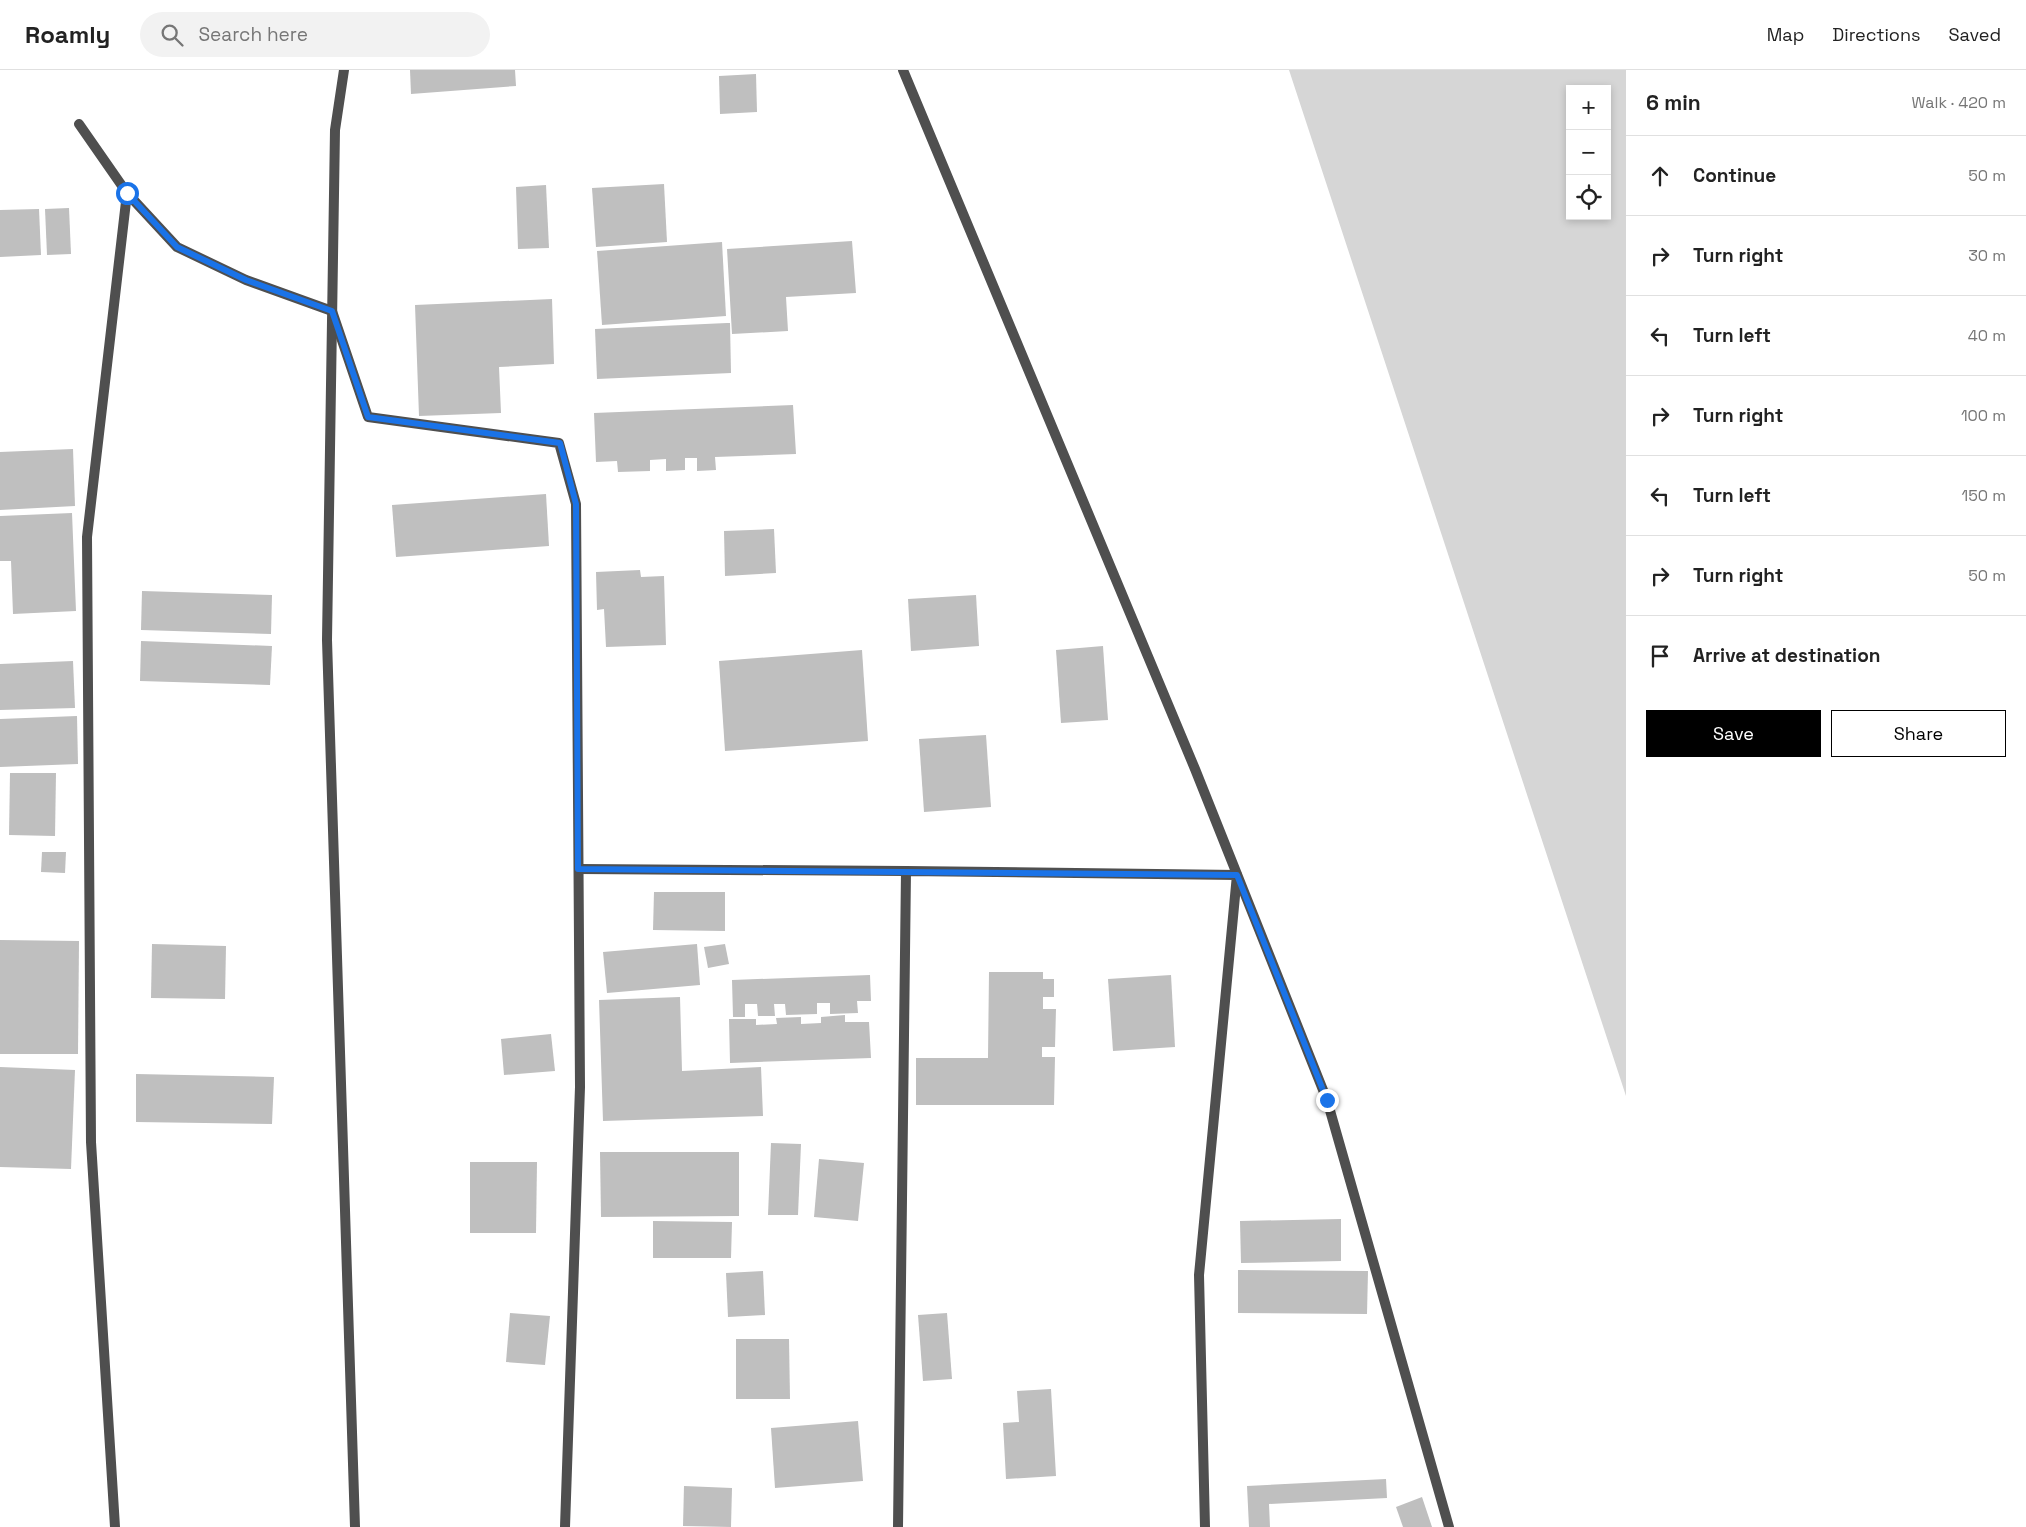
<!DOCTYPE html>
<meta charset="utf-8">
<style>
body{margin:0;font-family:"Space Grotesk",sans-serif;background:#f2f2f2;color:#222}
.controls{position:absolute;right:15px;top:15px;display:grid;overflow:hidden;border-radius:0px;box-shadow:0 2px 8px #0003}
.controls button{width:45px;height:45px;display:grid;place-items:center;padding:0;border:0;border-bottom:1px solid #e0e0e0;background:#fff;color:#222;font:25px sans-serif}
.stop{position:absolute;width:15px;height:15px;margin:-11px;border:4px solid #1a73e8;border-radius:50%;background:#fff}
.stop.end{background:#1a73e8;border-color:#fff;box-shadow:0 1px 5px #0008}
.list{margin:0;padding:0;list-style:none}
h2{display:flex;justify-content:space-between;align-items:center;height:65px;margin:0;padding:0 20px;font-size:21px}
h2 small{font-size:16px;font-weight:400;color:#767676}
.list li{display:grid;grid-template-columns:32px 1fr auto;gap:15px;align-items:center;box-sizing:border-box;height:80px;padding:0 20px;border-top:1px solid #e0e0e0}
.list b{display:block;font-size:19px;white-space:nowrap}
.list em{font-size:16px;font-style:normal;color:#767676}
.actions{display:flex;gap:10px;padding:15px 20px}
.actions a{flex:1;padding:11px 0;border:1px solid #000;border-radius:0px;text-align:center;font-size:18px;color:#000}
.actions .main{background:#000;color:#fff}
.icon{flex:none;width:28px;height:28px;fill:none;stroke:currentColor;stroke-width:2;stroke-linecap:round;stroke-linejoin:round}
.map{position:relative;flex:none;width:1626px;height:1457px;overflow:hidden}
header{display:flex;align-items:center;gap:30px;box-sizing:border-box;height:70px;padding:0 25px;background:#fff;border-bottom:1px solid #e0e0e0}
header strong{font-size:24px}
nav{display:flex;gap:28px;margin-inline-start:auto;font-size:18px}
.search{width:350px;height:45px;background:#f2f2f2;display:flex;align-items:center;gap:12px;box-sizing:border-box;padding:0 18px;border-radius:28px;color:#767676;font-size:19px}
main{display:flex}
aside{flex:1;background:#fff}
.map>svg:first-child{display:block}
.green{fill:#d6d6d6;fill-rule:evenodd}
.building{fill:#bfbfbf}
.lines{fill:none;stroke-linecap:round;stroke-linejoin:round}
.street{stroke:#4f4f4f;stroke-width:10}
.route{stroke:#1a73e8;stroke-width:6}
</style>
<header>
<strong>Roamly</strong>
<div class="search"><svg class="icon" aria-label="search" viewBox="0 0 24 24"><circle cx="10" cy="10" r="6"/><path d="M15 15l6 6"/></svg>Search here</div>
<nav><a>Map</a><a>Directions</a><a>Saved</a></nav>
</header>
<main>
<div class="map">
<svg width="1626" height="1457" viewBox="0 0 1626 1457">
<rect width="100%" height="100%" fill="#fff"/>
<!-- green -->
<path class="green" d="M1289 0H1626V1026ZM1570 19H1607V146H1570Z"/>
<!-- building -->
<g class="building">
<path d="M410 0H515L516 16 411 24Z"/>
<path d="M756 4 757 42 720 44 719 6Z"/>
<path d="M664 114 667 172 596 177 592 118Z"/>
<path d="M546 115 549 178 518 179 516 117Z"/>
<path d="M69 138 71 184 47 185 45 139Z"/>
<path d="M39 139 41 185 0 187V140Z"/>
<path d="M852 171 856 223 786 227 788 261 732 264 727 179Z"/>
<path d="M722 172 726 246 602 255 597 181Z"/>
<path d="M552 229 554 294 499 297 501 343 419 346 415 235Z"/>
<path d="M727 253H730L731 303 597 309 595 259Z"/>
<path d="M793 335 796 384 715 387 716 400 697 401V388H685V400L666 401V389L650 390V401L618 402 617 391 596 392 594 343Z"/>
<path d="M73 379 75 436 0 440V382Z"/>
<path d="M546 424 549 476 396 487 392 435Z"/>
<path d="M72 443 76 541 13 544 11 491H0V446Z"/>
<path d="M774 459 776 503 725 506 724 461Z"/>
<path d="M640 500 641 507 664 506 666 575 606 577 604 539 597 540 596 502Z"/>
<path d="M142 521 272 525 271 564 141 560Z"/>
<path d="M976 525 979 576 911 581 908 529Z"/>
<path d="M141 571 272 576 270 615 140 611Z"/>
<path d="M1103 576 1108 650 1061 653 1056 580Z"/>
<path d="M862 580 868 671 725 681 719 591Z"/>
<path d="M73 591 75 638 0 640V594Z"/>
<path d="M77 646 78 694 0 697V649Z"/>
<path d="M986 665 991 737 924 742 919 669Z"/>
<path d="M10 703H56L55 766 9 765Z"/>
<path d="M42 782H66L65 803 41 802Z"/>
<path d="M654 822H725V861L653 860Z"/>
<path d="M0 870 79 871 78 984H0Z"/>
<path d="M152 874 226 876 225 929 151 928Z"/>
<path d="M697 874 700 915 607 923 603 882Z"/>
<path d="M725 874 729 894 708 898 704 877Z"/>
<path d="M989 902H1043V909H1054V927H1043V939H1056L1055 977H1042V987H1055L1054 1035H916V988H988Z"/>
<path d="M870 905 871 931H857L858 943 830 944V933H817V944L786 945 785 934H774L775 946H758L757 934H745V947H733L732 910Z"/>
<path d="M1171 905 1175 977 1113 981 1108 909Z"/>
<path d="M680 927 682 1001 761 997 763 1046 603 1051 599 930Z"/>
<path d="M845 945V952H869L871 988 730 993 729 949H756V955L777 954 776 948 801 947V954L821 953V947Z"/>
<path d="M551 964 555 1001 504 1005 501 969Z"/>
<path d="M0 997 75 1000 71 1099 0 1097Z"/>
<path d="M136 1004 274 1007 272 1054 136 1052Z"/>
<path d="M771 1073 801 1074 798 1145H768Z"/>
<path d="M600 1082H739V1146L601 1147Z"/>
<path d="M819 1089 864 1093 858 1151 814 1147Z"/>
<path d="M470 1092H537L536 1163H470Z"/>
<path d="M1341 1149V1191L1241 1193 1240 1151Z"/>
<path d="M653 1151 732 1152 731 1188H653Z"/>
<path d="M1238 1200 1368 1201 1367 1244 1238 1243Z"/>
<path d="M763 1201 765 1245 728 1247 726 1203Z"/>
<path d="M510 1243 550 1246 545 1295 506 1292Z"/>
<path d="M947 1243 952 1309 923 1311 918 1245Z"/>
<path d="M736 1269H789L790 1329H736Z"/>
<path d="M1051 1319 1056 1406 1006 1409 1003 1353 1019 1352 1017 1321Z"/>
<path d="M858 1351 863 1411 775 1418 771 1358Z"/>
<path d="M1386 1409 1387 1428 1269 1434 1270 1457H1249L1247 1416Z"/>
<path d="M684 1416 732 1418 731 1457 683 1456Z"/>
<path d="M1422 1427 1432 1457H1403L1396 1437Z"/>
</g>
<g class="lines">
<!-- street -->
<g class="street">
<path d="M344 0 335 60 327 570 355 1457"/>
<path d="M903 0 1195 699 1327 1030 1449 1457"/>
<path d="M79 54 127 123 177 177 246 210 332 241 368 347 559 373 576 434 580 1017 565 1457"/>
<path d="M579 799 906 801"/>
<path d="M115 1457 91 1072 87 467 127 123"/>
<path d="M898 1457 906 801 1237 805 1199 1205 1205 1457"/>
</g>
</g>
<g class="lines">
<!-- route -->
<path class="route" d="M127 123 177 177 246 210 332 241 368 347 560 373 576 434 578 799 1237 805 1327 1030"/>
</g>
</svg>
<div class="controls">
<button>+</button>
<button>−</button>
<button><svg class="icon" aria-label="locate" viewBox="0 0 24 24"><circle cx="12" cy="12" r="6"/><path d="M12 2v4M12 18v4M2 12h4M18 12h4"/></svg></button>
</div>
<div class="stop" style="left:127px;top:123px"></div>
<div class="stop end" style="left:1327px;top:1030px"></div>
</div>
<aside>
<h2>6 min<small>Walk · 420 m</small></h2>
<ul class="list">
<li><svg class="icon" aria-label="ahead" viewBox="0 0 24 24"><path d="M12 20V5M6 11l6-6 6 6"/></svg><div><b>Continue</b></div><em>50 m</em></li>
<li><svg class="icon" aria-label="right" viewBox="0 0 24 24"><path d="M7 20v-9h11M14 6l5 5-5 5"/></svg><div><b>Turn right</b></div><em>30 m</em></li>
<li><svg class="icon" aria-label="left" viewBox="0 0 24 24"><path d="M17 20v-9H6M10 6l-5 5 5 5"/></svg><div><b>Turn left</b></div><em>40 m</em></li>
<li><svg class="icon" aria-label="right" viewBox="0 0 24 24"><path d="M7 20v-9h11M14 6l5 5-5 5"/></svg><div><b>Turn right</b></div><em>100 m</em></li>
<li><svg class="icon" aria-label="left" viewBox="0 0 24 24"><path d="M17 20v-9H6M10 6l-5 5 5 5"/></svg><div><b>Turn left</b></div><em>150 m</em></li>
<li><svg class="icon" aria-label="right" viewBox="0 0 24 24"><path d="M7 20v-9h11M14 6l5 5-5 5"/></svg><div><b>Turn right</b></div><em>50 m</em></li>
<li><svg class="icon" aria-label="arrive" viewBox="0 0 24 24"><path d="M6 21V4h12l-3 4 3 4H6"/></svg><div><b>Arrive at destination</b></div></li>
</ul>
<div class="actions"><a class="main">Save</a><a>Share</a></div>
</aside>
</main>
